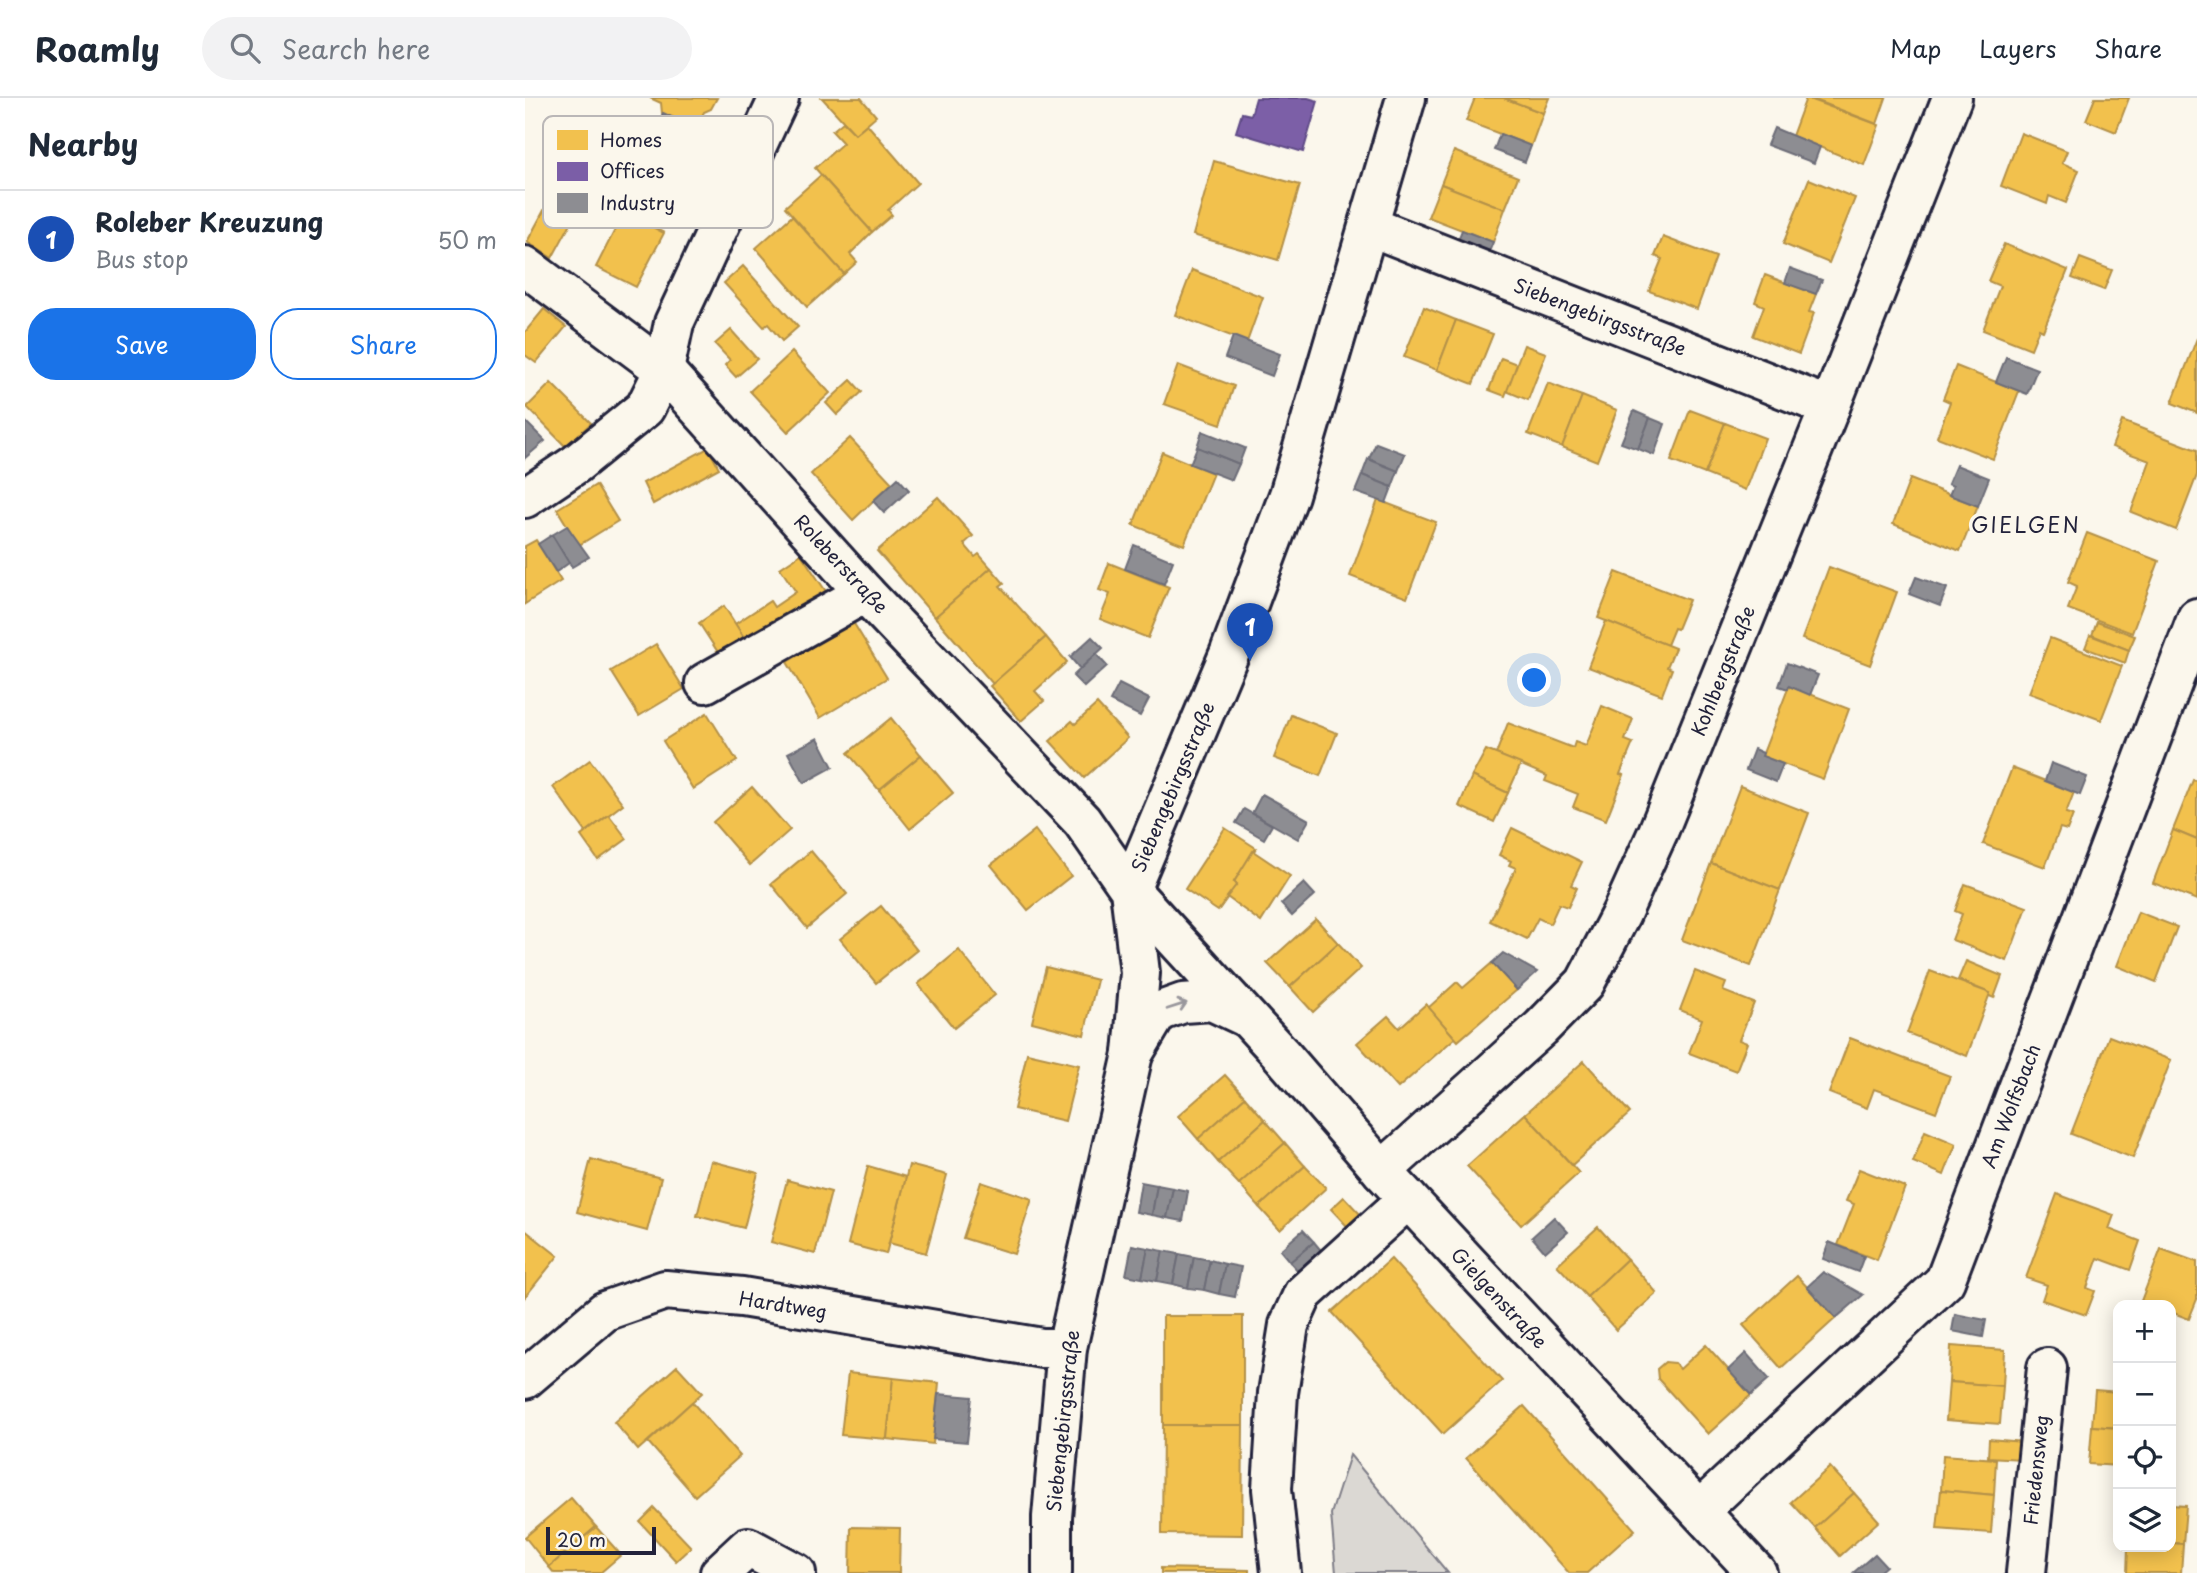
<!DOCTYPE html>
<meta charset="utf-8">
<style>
body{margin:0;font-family:"Playpen Sans",sans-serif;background:#f2f2f3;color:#1f2937}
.controls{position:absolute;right:21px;bottom:21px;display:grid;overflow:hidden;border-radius:14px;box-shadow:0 4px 18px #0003}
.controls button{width:63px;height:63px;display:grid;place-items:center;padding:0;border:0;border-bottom:2px solid #e0e1e3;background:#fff;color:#1f2937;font:35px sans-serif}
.scale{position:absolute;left:21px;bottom:18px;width:110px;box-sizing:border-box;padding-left:7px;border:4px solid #22223b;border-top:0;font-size:19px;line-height:24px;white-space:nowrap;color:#22223b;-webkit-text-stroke:5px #fbf7ec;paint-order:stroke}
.you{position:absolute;left:1010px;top:583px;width:24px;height:24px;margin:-18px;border:5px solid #fff;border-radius:50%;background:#1a73e8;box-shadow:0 0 0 10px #1a73e833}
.badge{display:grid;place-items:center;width:46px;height:46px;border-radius:50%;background:#1a73e8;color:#fff;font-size:23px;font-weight:700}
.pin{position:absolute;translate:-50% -58px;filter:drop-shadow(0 2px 4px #0008)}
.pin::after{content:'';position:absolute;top:37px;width:24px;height:21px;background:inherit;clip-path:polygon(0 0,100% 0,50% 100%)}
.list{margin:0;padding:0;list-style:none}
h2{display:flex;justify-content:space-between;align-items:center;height:91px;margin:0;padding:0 28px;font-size:30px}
h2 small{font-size:23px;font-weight:400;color:#747a83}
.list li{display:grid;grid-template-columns:46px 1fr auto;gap:21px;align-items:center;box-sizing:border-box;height:98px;padding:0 28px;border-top:2px solid #e0e1e3}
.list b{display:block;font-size:26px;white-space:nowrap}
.list p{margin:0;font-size:23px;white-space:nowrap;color:#747a83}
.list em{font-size:23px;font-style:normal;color:#747a83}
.actions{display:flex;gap:14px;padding:21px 28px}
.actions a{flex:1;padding:16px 0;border:2px solid #1a73e8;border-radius:28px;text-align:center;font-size:24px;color:#1a73e8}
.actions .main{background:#1a73e8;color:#fff}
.icon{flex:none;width:38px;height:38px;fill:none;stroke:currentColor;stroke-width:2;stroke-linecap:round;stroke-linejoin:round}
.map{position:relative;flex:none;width:1672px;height:1475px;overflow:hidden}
header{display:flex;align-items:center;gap:42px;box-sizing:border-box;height:98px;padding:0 35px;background:#fff;border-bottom:2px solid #e0e1e3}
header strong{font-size:33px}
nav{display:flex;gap:38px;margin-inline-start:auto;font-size:24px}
.search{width:490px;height:63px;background:#f2f2f3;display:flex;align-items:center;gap:18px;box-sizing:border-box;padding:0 24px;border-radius:38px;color:#747a83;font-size:26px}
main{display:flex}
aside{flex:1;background:#fff}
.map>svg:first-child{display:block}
.green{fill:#dbd8d3;stroke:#7e7d87;stroke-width:2}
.homes{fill:#f2c14e;stroke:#b49148;stroke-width:2}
.offices{fill:#7b5ea7;stroke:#604c87;stroke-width:2}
.industry{fill:#8d8d92;stroke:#6d6d78;stroke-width:2}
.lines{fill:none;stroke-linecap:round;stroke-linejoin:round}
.minor-casing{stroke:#22223b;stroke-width:44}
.major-casing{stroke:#22223b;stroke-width:44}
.minor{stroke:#fbf7ec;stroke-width:38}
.major{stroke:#fbf7ec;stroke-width:38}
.oneway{stroke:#99979c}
.labels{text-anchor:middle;stroke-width:7;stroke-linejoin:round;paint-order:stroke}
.street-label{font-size:19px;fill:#22223b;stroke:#fbf7ec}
.neighbourhood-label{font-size:21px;letter-spacing:2px;fill:#22223b;stroke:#fbf7ec}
.key{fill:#fbf7ec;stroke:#bab7b7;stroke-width:2}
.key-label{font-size:19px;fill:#22223b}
</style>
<header>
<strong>Roamly</strong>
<div class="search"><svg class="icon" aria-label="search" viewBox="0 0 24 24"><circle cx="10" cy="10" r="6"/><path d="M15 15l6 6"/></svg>Search here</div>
<nav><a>Map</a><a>Layers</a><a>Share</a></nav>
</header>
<main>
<aside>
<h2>Nearby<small></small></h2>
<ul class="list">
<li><span class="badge" style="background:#1a4fb4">1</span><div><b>Roleber Kreuzung</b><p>Bus stop</p></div><em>50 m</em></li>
</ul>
<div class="actions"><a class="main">Save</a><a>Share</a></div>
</aside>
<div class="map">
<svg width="1672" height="1475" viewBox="0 0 1672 1475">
<rect width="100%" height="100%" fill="#fbf7ec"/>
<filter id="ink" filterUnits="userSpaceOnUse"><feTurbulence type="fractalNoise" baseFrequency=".0143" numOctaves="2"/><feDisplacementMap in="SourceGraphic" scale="14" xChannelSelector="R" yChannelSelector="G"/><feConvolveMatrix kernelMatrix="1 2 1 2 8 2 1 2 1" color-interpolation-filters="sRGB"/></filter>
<g filter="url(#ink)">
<!-- green -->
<path class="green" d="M825 1357 923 1475H811L806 1416Z"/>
<!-- homes -->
<g class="homes">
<path d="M125 0H192L186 11 179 14 171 30 137 15 136 5Z"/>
<path d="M297 0H336L351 18 330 36Z"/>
<path d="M950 0H979L1018 15 1006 48 941 23Z"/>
<path d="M979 0H1024L1018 15Z"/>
<path d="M1281 0 1354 27 1339 67 1267 38Z"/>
<path d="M1285 0H1361L1352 26Z"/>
<path d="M1570 0H1604L1591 34 1561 22Z"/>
<path d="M318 24 330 36 342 26 393 85 363 112 367 117 347 134 290 70 318 45 307 33Z"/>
<path d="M1496 35 1542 53 1537 65 1554 72 1541 105 1524 98 1522 106 1476 88Z"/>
<path d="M929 53 993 79 980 111 916 86Z"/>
<path d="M689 63 775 87 753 162 668 137Z"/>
<path d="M38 77 64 92 27 160 2 144Z"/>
<path d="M296 77 347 134 325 156 332 164 319 176 260 109Z"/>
<path d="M1284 81 1330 100 1304 165 1258 146Z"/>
<path d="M916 86 980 111 968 144 903 119Z"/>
<path d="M99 114 139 135 111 189 71 169Z"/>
<path d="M267 118 319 176 282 209 231 150Z"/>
<path d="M1138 139 1191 159 1172 211 1124 193 1137 161 1130 158Z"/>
<path d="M1479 146 1543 172 1518 233 1514 231 1506 251 1458 232 1475 188 1463 183Z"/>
<path d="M1555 160 1587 172 1579 192 1547 180Z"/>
<path d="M218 168 273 229 257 243 243 226 239 229 199 185Z"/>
<path d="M667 172 738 199 722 244 650 217Z"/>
<path d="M1240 177 1291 196 1284 214 1289 215 1274 256 1228 238 1239 208 1230 204Z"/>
<path d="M899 209 931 222 912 272 879 259Z"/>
<path d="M19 211 41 229 11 265 0 257V234Z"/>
<path d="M931 222 968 236 948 286 912 272Z"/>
<path d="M206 232 232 261 211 279 200 267 205 262 190 246Z"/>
<path d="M1672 240V315L1647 305Z"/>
<path d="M999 247 1021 255 1003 302 981 293Z"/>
<path d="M267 254 305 295 263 334 225 293Z"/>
<path d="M976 260 992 266 980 298 964 292Z"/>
<path d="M653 267 709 288 696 326 639 306Z"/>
<path d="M1431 268 1494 293 1468 361 1412 339 1425 304 1418 301Z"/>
<path d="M326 282 337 294 312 317 301 305Z"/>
<path d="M26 285 66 325 41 349 2 309Z"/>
<path d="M1023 285 1057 298 1037 349 1003 336Z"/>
<path d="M1057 298 1092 312 1072 363 1037 349Z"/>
<path d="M1165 312 1200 325 1180 376 1146 363Z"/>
<path d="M1597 323 1672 352V377L1651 432 1606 414 1625 363 1587 349Z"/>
<path d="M1200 325 1240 340 1220 392 1180 376Z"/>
<path d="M325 340 367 385 328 422 286 376Z"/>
<path d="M183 350 194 370 128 406 118 385Z"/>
<path d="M637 354 688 375 659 447 608 427Z"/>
<path d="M1385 381 1453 408 1435 453 1368 426Z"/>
<path d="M71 387 93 423 54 447 32 411Z"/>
<path d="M413 399 448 438 439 446 450 459 454 456 466 470 410 519 352 453Z"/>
<path d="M853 402 911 424 882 500 825 478Z"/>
<path d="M1562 435 1634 463 1607 535 1543 511 1552 488 1543 484Z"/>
<path d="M11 442 36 483 0 506V448Z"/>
<path d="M276 456 304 498 225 549 210 526 245 503 249 509 271 494 255 470Z"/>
<path d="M584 465 644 489 623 540 575 521 585 496 574 492Z"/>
<path d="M1304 469 1372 494 1345 567 1277 541Z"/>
<path d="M466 470 479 485 475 488 521 539 468 586 410 519Z"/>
<path d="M1091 474 1164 502 1152 531 1149 530 1142 547 1073 520Z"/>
<path d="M199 508 225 549 200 565 174 525Z"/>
<path d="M1081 523 1150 550 1142 569 1147 571 1137 597 1063 569Z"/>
<path d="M328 524 362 580 295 620 262 564Z"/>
<path d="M1572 524 1610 538 1604 552 1567 537Z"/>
<path d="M1565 537 1604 552 1600 565 1560 550Z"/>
<path d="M521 539 542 564 510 593 519 603 496 623 465 588Z"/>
<path d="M1525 540 1597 568 1576 622 1504 595Z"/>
<path d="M131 546 159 591 114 618 86 573Z"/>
<path d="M1264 588 1324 611 1298 681 1237 658Z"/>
<path d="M572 606 603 640 559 680 525 643 547 623 550 626Z"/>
<path d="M1077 608 1108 621 1100 642 1108 645 1095 676 1099 677 1081 722 1048 709 1053 696 1020 683 1022 678 971 656 983 625 1048 650 1050 644 1061 648Z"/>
<path d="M182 615 212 663 168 691 138 643Z"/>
<path d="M766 617 812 635 795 678 749 660Z"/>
<path d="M366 620 396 657 354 692 323 655Z"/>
<path d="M961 652 996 666 983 695 947 678Z"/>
<path d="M396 657 428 695 385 731 354 692Z"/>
<path d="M65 662 98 706 61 734 28 689Z"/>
<path d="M1487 670 1549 694 1541 715 1548 717 1542 732 1535 730 1520 769 1458 746Z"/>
<path d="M947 678 983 695 969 724 934 708Z"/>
<path d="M1668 682 1672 683V742L1648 732Z"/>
<path d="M1215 688 1284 715 1255 792 1186 765Z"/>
<path d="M227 689 265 732 225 767 188 724Z"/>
<path d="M84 717 102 741 73 762 56 738Z"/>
<path d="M700 730 731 750 709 784 712 786 693 813 660 791Z"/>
<path d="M987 730 1057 764 1046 787 1052 790 1043 809 1034 806 1025 826 1013 820 1002 841 965 823 991 770 984 767 986 763 974 757Z"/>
<path d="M510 732 546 778 503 812 466 767Z"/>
<path d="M1648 732 1672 742V802L1628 785Z"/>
<path d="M286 753 322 796 282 830 246 786Z"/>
<path d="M728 753 765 778 736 824 702 799 712 786 709 784Z"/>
<path d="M1186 765 1255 792 1226 868 1157 842Z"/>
<path d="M1440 786 1502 809 1482 863 1427 842 1437 816 1430 813Z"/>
<path d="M356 808 392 852 351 885 315 841Z"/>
<path d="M1613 814 1652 829 1631 884 1592 868Z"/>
<path d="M791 821 813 845 765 889 742 865Z"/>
<path d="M813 845 836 870 788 914 765 889Z"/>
<path d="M434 852 470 897 429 930 393 886Z"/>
<path d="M1441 863 1477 878 1469 900 1464 898 1465 895 1433 882Z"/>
<path d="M967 865 992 892 933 943 903 910 932 884 938 890Z"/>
<path d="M521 869 572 882 559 937 507 924Z"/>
<path d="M1170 873 1201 885 1198 893 1229 905 1214 942 1222 945 1211 973 1164 955 1177 921 1155 912Z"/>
<path d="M1405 873 1465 895 1442 958 1382 935Z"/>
<path d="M901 906 930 940 873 990 832 945 863 918 874 930Z"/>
<path d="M1584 938 1646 962 1608 1060 1546 1036Z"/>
<path d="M1325 940 1425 978 1411 1014 1349 991 1342 1010 1304 995Z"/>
<path d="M502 955 554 967 540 1023 489 1011Z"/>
<path d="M1059 963 1105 1015 1047 1067 1000 1016Z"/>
<path d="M700 977 720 999 673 1041 653 1018Z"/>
<path d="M720 999 740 1022 693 1064 673 1041Z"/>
<path d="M1000 1016 1054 1075 996 1127 942 1068Z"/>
<path d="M740 1022 760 1045 714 1086 693 1064Z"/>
<path d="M1400 1033 1431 1046 1419 1077 1388 1064Z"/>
<path d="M760 1045 780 1068 734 1109 714 1086Z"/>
<path d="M66 1061 136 1080 122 1133 52 1114Z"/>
<path d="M186 1063 233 1075 219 1130 172 1118Z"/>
<path d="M384 1067 422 1077 401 1155 364 1145Z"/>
<path d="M343 1068 381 1079 361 1156 323 1146Z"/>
<path d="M780 1068 801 1090 755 1132 734 1109Z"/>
<path d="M1334 1071 1380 1089 1352 1162 1313 1147 1329 1106 1321 1103Z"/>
<path d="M262 1082 306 1094 290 1156 246 1144Z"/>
<path d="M456 1084 507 1101 489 1156 438 1140Z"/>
<path d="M1532 1096 1589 1117 1584 1131 1615 1143 1605 1172 1573 1160 1562 1190 1570 1193 1561 1217 1517 1202 1522 1187 1501 1180Z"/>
<path d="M819 1099 835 1116 822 1128 806 1111Z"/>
<path d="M1073 1129 1102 1161 1062 1199 1032 1167Z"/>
<path d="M0 1132 33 1158 0 1199Z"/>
<path d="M1636 1151 1672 1164V1201L1664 1221 1646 1214V1207H1627L1616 1203Z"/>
<path d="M866 1161 977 1283 918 1336 807 1214Z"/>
<path d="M1102 1161 1132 1195 1091 1232 1062 1199Z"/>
<path d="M1272 1178 1311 1220 1256 1270 1218 1227Z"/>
<rect x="638" y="1218" width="80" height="109"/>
<path d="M1181 1247 1226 1297 1183 1336 1133 1281 1132 1271 1140 1264 1150 1265 1155 1271Z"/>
<path d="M1426 1248 1480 1252 1478 1288 1424 1284Z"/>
<path d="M152 1268 177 1295 113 1352 89 1324Z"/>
<path d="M323 1275 368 1280 362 1341 316 1337Z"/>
<path d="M368 1280 414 1285 408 1346 362 1341Z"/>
<path d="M1424 1284 1478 1288 1475 1326 1421 1322Z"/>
<path d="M1570 1292 1593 1294V1330L1567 1328Z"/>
<path d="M167 1304 215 1358 170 1398 123 1344Z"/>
<path d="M999 1308 1110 1432 1062 1475H1044L941 1360Z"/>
<path d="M638 1327H718L717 1437 637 1436Z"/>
<path d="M1567 1328 1593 1330V1368L1564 1366Z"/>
<path d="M1464 1341 1498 1344 1497 1361 1463 1359Z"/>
<path d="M1418 1357 1471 1361 1469 1397 1416 1392Z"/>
<path d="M1305 1369 1329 1395 1290 1430 1266 1404Z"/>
<path d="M1416 1392 1469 1397 1466 1435 1412 1431Z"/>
<path d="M1329 1395 1354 1423 1315 1458 1290 1430Z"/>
<path d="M46 1400 71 1429 24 1469 0 1439Z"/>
<path d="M1646 1407 1661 1408 1658 1446 1646 1445Z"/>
<path d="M129 1410 166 1449 151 1463 115 1424Z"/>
<path d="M71 1429 96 1457 75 1475H29L24 1469Z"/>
<path d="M326 1429 375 1430 374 1475H325Z"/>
<path d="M1646 1445 1658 1446 1656 1475H1602L1603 1449H1646Z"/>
<path d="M636 1470 724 1472V1475H636Z"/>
</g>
<!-- offices -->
<path class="offices" d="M731 0H783L793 3 778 54 711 34 717 15 726 17Z"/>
<!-- industry -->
<g class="industry">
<path d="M138 15 174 32 165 50 129 34Z"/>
<path d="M1249 30 1295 49 1289 65 1242 47Z"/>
<path d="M975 36 1006 48 1000 64 969 52Z"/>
<path d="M937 132 968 144 962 159 931 147Z"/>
<path d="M1265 170 1297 182 1291 196 1260 185Z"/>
<path d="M708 238 755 256 747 278 700 260Z"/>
<path d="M1481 259 1512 271 1502 296 1471 284Z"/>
<path d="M1109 313 1125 320 1113 351 1096 345Z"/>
<path d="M1125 320 1140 326 1129 357 1113 351Z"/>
<path d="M0 323 20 343 0 360Z"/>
<path d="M677 333 720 350 714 366 672 349Z"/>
<path d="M851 345 880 356 873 373 844 361Z"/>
<path d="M672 349 714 366 707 382 665 366Z"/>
<path d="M843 361 873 373 867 389 837 377Z"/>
<path d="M1431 367 1464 380 1453 408 1424 397 1428 388 1423 386Z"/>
<path d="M837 377 867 389 861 405 830 394Z"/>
<path d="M373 380 384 392 359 415 348 403Z"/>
<path d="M42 428 64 459 47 469 27 437Z"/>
<path d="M27 437 44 465 31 474 13 446Z"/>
<path d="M609 447 648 463 639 486 600 471Z"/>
<path d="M1391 479 1422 490 1415 508 1384 496Z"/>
<path d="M567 539 578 550 555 571 545 559Z"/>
<path d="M571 556 582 568 559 589 548 578Z"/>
<path d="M1262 565 1293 577 1285 597 1264 588 1263 591 1254 588Z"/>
<path d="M594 586 624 601 615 618 585 603Z"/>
<path d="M293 640 308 669 279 685 263 655Z"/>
<path d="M1229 651 1238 655 1237 658 1258 666 1251 684 1221 672Z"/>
<path d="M1526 665 1562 679 1555 697 1520 683Z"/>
<path d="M737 696 784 722 773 741 727 715Z"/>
<path d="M719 711 747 727 739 741 711 725Z"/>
<path d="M779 785 790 797 767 818 756 806Z"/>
<path d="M978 855 1012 874 992 892 967 865Z"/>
<path d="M616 1084 632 1087 627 1117 611 1114Z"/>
<path d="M632 1087 648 1090 642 1120 627 1117Z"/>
<path d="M648 1090 663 1093 658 1123 642 1120Z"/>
<path d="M1029 1119 1043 1134 1020 1154 1007 1139Z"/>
<path d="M778 1132 789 1144 765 1164 755 1152Z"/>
<path d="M789 1144 799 1156 776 1176 765 1164Z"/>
<path d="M1304 1144 1339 1158 1333 1174 1298 1161Z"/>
<path d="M607 1147 623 1150 617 1180 601 1177Z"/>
<path d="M623 1150 638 1153 632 1183 617 1180Z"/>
<path d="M638 1153 654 1156 648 1186 632 1183Z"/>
<path d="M654 1156 669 1159 663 1190 648 1186Z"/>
<path d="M669 1159 685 1162 679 1192 663 1190Z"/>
<path d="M685 1162 700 1166 694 1196 679 1192Z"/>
<path d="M700 1166 716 1169 710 1199 694 1196Z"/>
<path d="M1298 1174 1338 1197 1311 1220 1282 1189Z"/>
<path d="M1430 1216 1461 1222 1458 1239 1427 1233Z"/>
<path d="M1221 1255 1244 1281 1226 1297 1203 1272Z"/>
<path d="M413 1296 447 1299 442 1344 408 1341Z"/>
<path d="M1350 1456 1361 1468 1353 1475H1328Z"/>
</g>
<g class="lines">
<!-- minor casing -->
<g class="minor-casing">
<g id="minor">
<path d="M881 0 764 397 705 554 605 792 755 955 857 1073 1232 1475"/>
<path d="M844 128 1305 309"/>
<path d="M0 400 51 366 120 310 139 272 149 225 254 0"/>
<path d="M180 585 340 495"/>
<path d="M608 956 633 914 658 905 687 903 721 919"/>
<path d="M857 1073 1016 930 1060 885 1096 816 1133 734 1305 309 1427 0"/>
<path d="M0 1281 80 1213 140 1192 217 1199 517 1250H542"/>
<path d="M1175 1412 1420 1183 1672 520"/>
<path d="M195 1475 223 1449 271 1475"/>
<path d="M756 1475 747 1391 753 1295 764 1227 778 1196 883 1101"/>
<path d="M1501 1475 1522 1270"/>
</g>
</g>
<!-- major casing -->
<g class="major-casing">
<path id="major" d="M0 168 139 272 340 495 557 723 605 792 615 875 608 956 542 1250 527 1419V1475"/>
</g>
<!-- minor -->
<use href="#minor" class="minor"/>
<!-- major -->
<use href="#major" class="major"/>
</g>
<!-- one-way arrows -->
<defs><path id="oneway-shaft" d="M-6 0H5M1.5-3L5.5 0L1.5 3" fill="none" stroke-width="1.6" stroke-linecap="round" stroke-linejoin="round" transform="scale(1.75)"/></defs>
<use class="oneway" href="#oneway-shaft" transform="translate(652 908) rotate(-18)"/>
</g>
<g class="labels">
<!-- street labels -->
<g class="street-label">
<text transform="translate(1075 219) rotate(21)" y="7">Siebengebirgsstraße</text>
<text transform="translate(316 466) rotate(47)" y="7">Roleberstraße</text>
<text transform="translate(1198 573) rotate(-68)" y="7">Kohlbergstraße</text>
<text transform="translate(648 689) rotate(-67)" y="7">Siebengebirgsstraße</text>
<text transform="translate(1486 1008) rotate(-69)" y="7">Am Wolfsbach</text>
<text transform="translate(974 1200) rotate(47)" y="7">Gielgenstraße</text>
<text transform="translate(258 1207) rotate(9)" y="7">Hardtweg</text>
<text transform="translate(538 1323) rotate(-84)" y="7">Siebengebirgsstraße</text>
<text transform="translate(1511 1372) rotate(-84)" y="7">Friedensweg</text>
</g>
<!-- neighbourhood labels -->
<g class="neighbourhood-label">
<text x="1501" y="435">GIELGEN</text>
</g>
</g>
<!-- legend -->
<rect x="18" y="18" width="230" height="112" rx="10" class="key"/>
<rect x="32" y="32" width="31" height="20" fill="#f2c14e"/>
<rect x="32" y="64" width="31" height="19" fill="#7b5ea7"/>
<rect x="32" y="95" width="31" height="20" fill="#8d8d92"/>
<g class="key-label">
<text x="75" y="49">Homes</text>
<text x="75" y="80">Offices</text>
<text x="75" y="112">Industry</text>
</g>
</svg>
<div class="controls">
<button>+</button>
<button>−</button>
<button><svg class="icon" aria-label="locate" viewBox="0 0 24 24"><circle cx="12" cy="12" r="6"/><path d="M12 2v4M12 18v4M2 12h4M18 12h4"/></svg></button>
<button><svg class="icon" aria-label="layers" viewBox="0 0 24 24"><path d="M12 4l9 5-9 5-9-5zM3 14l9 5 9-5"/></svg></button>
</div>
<div class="scale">20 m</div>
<div class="you"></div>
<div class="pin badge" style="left:725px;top:563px;background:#1a4fb4">1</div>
</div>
</main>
